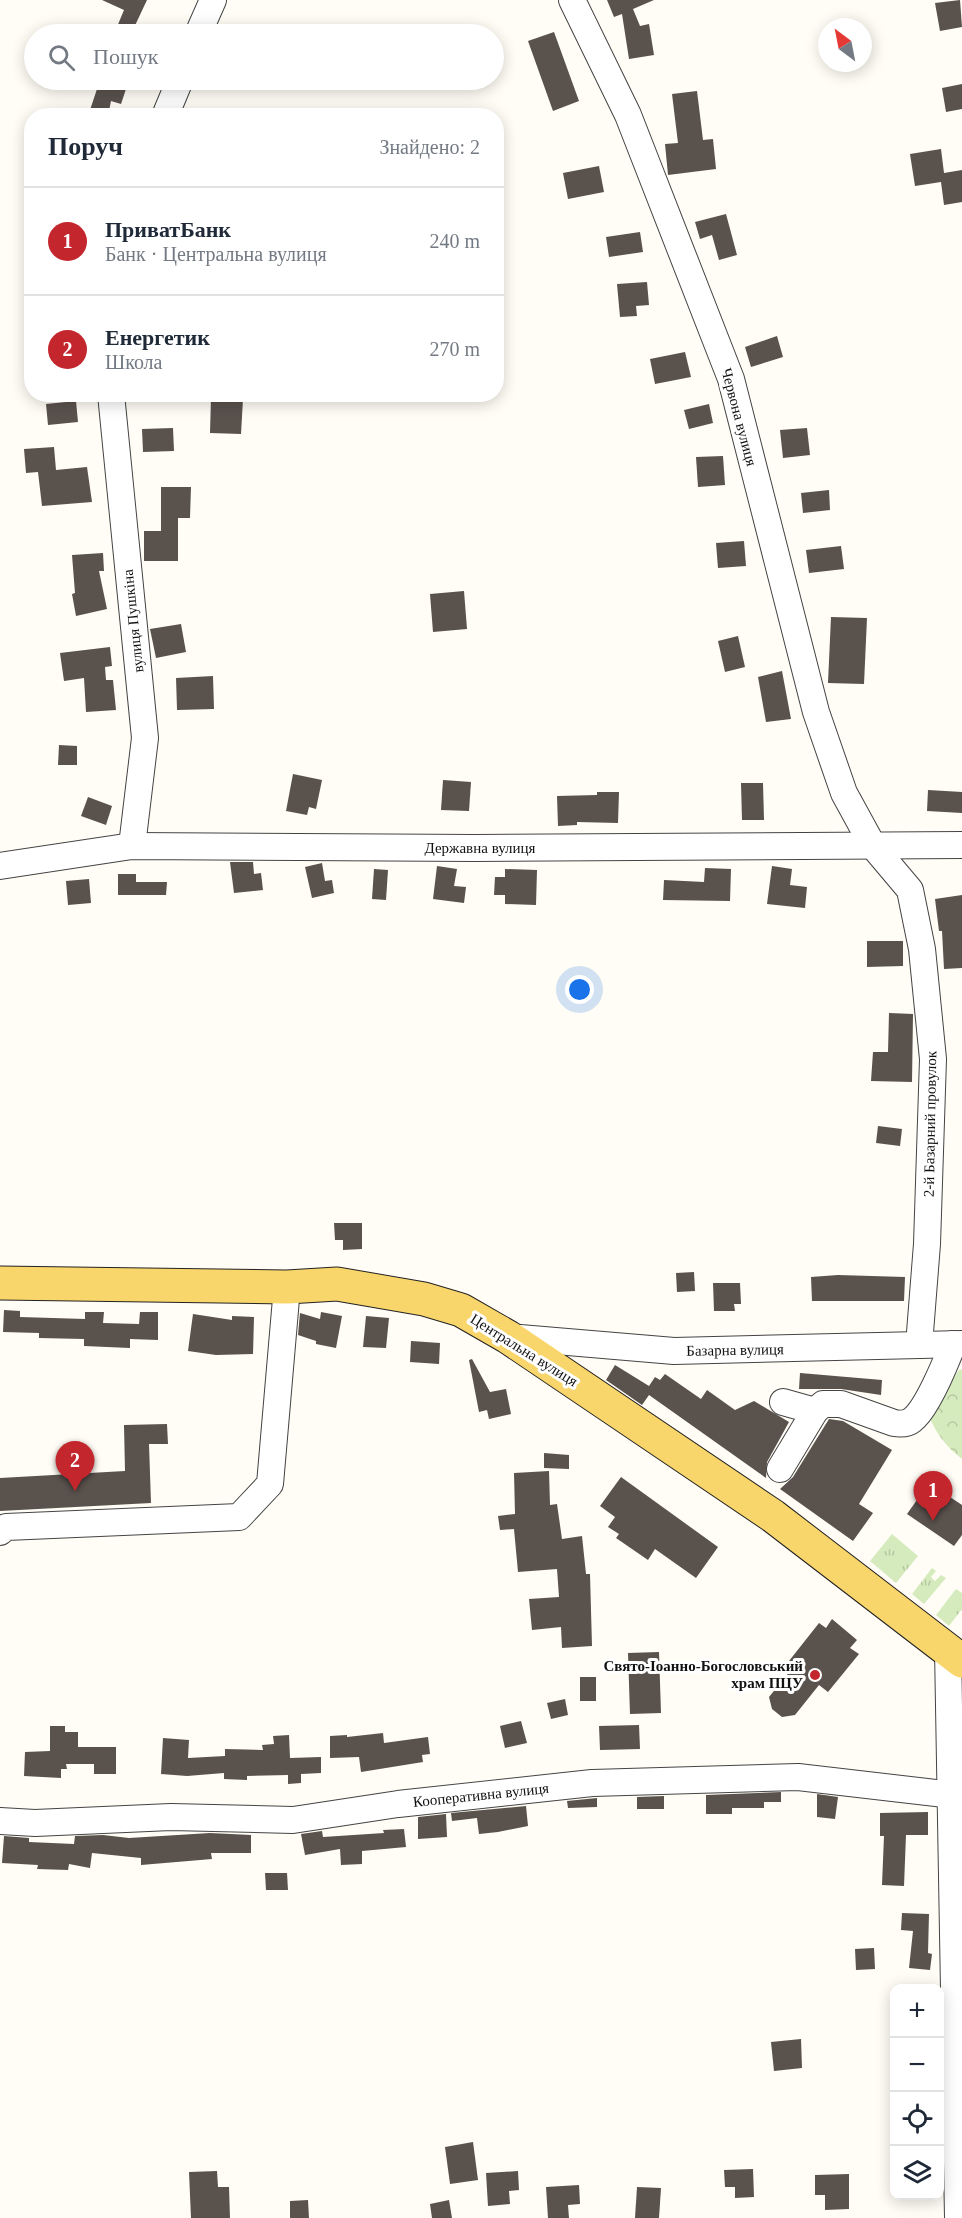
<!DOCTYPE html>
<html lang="uk">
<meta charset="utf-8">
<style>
body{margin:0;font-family:"Times New Roman",serif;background:#f6f6f7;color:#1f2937}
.controls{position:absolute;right:18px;bottom:18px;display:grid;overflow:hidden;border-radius:12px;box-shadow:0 3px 15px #0003}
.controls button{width:54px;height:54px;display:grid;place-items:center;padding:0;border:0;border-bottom:2px solid #e0e1e3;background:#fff;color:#1f2937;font:30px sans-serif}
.compass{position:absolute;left:818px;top:18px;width:54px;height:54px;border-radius:50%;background:#fff;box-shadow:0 3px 15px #0003;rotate:328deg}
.you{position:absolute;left:580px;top:990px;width:21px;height:21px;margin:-15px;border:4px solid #fff;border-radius:50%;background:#1a73e8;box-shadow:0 0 0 9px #1a73e833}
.badge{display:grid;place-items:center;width:39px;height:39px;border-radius:50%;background:#c4262e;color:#fff;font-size:20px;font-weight:700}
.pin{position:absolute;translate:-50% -50px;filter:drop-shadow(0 2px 3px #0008)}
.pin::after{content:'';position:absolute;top:32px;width:21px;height:18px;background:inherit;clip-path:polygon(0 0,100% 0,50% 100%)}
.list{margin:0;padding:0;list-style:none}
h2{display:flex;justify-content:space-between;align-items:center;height:78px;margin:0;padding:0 24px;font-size:26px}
h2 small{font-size:20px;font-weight:400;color:#747a83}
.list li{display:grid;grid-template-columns:39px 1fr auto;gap:18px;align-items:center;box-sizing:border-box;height:108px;padding:0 24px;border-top:2px solid #e0e1e3}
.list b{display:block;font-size:22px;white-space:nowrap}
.list p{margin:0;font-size:20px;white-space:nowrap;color:#747a83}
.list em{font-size:20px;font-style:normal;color:#747a83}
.icon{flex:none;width:33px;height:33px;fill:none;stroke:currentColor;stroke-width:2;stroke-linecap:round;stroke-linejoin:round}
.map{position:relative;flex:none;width:962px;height:2218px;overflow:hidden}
.search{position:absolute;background:#fff;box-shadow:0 3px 15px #0003;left:24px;top:24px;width:480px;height:66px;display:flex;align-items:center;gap:15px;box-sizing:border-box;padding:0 21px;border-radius:33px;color:#747a83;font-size:22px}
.panel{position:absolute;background:#fff;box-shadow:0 3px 15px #0003;left:24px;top:108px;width:480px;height:294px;border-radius:24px}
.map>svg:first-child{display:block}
.grass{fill:url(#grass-tufts)}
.park{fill:url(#park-crowns)}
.building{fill:#5a524d}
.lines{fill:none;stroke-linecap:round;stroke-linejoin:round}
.minor-casing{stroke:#444;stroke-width:28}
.major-casing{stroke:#222;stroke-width:35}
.minor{stroke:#fff;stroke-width:26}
.major{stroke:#f9d66b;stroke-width:33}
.poi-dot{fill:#c4262e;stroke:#fff;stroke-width:2}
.labels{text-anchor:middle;stroke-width:6;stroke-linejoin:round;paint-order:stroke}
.street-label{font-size:15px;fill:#111;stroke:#fff}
.poi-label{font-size:15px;font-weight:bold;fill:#111;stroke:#fff;text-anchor:end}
</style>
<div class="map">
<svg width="962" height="2218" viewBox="0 0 962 2218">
<defs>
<pattern id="grass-tufts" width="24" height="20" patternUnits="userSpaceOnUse" patternTransform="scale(1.5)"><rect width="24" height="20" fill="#d5ebbd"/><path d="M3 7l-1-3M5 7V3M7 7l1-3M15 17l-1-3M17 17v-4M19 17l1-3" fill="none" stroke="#b6c8a1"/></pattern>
<pattern id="park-crowns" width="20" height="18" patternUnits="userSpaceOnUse" patternTransform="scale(1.5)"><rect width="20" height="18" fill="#d5ebbd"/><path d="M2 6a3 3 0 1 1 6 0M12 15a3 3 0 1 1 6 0" fill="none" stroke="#b6c8a1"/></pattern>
</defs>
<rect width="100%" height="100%" fill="#fffdf5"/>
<!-- grass -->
<g class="grass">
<path d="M892 1534 918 1556 896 1583 870 1561Z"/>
<path d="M932 1568 936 1571 931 1577 935 1581 941 1575 946 1578 924 1604 912 1594Z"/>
<path d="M956 1589 962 1593V1609L949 1626 936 1615Z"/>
</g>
<!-- park -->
<path class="park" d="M960 1369 962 1370V1459C945 1446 936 1433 928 1414Z"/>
<!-- building -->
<g class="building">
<path d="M102 0H147L131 34H114L124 10Z"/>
<path d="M607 0H654L633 9 640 26 649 24 654 55 629 59 622 14 614 17Z"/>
<path d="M960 0 962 27 940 31 935 3Z"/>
<path d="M554 32 579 101 553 111 528 41Z"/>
<path d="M100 80H129L121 104 111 101 108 116H88Z"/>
<path d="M962 84V109L946 112 942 88Z"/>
<path d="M697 91 703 140 713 139 716 169 668 175 665 144 678 143 672 94Z"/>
<path d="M941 149 944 173 962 170V202L944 205 941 182 915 186 910 154Z"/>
<path d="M599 166 604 192 568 199 563 173Z"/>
<path d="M726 214 737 255 719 260 712 235 700 239 695 222Z"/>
<path d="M640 232 643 252 609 257 606 237Z"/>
<path d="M647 282 649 305 636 306 637 316 620 317 617 284Z"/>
<path d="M777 336 783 357 751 367 745 347Z"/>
<path d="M685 352 691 377 655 384 650 359Z"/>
<path d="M211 397 243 399 241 434 210 433Z"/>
<path d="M76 401 78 422 48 425 46 404Z"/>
<path d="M709 404 713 423 689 429 684 410Z"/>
<path d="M173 428 174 451 143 452 142 429Z"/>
<path d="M807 428 810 455 783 458 780 430Z"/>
<path d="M54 447 56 470 87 467 92 502 42 506 38 472 26 473 24 449Z"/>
<path d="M723 456 725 485 698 487 696 457Z"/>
<path d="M161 487H191L190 518H178V561H144V531H161Z"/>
<path d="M829 490 830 510 803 513 801 493Z"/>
<path d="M744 541 746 566 718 568 716 543Z"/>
<path d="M841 546 844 569 809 573 806 550Z"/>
<path d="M103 553 104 571H99L107 609 76 616 72 594 75 593 72 555Z"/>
<path d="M464 591 467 629 433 632 430 594Z"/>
<path d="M831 617 867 618 864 684 828 683Z"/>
<path d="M181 624 186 652 156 658 150 629Z"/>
<path d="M738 636 745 667 725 672 718 641Z"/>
<path d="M110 647 112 666 105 667 106 680H113L116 710 86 712 84 678 64 681 60 653Z"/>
<path d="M782 671 791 719 766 722 758 677Z"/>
<path d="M213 676 214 709 177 710 176 678Z"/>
<path d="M59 745 77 746V765H58Z"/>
<path d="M293 774 322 780 316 809 309 807 307 815 286 811Z"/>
<path d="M443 780 471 782 469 811 441 810Z"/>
<path d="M741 783H763L764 820H742Z"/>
<path d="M928 790 962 792V813L927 811Z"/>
<path d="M597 792H619L618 823 577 822V825L558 826 557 796 597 795Z"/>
<path d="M88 797 112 806 106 825 81 816Z"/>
<path d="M230 862H253L254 874 261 873 263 890 234 893Z"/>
<path d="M322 863 325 881 332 880 334 893 312 898 305 867Z"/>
<path d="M437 866 457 869 454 886 466 887 464 903 433 899Z"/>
<path d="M772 866 792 869 790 885 807 887 805 908 767 904Z"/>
<path d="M705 868 731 869 730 901 663 900 664 880 704 882Z"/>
<path d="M374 869 388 870 386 900 372 899Z"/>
<path d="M505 869 537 870 536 905 505 904V895H494L495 877H505Z"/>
<path d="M118 874H136V882H167L166 895H118Z"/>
<path d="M89 879 91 903 68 905 66 881Z"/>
<path d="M962 895V968L944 969 942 931H939L935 899Z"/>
<path d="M867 941H903V966L867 967Z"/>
<path d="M889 1013 913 1014 912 1082 871 1081 873 1052H888Z"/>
<path d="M878 1126 902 1129 900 1146 876 1143Z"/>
<path d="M334 1223H362V1249L343 1250V1240H335Z"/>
<path d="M694 1272 695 1291 677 1292 676 1273Z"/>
<path d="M838 1275 905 1277 904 1301H812L811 1277Z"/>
<path d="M713 1283H740L741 1304H734L735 1311H714Z"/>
<path d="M4 1310 20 1311V1317L85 1319V1312H104L103 1323 139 1324 140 1312H158V1340L130 1339V1348L84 1346V1339L39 1338V1333L3 1332Z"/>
<path d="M321 1312 342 1316 336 1348 316 1344V1341L298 1335 300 1313 320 1319Z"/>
<path d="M193 1314 232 1320V1316L254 1317 253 1354 216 1355 188 1351Z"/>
<path d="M366 1316 389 1318 386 1348 363 1347Z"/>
<path d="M411 1341 440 1343 439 1364 410 1362Z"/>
<path d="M472 1359 490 1392 506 1389 511 1414 489 1419 487 1410 479 1412 469 1360Z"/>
<path d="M615 1365 649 1386 655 1377 660 1380 665 1374 701 1399 707 1390 735 1410 754 1401 789 1422 767 1462 766 1478 649 1395 642 1405 606 1380Z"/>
<path d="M800 1373 882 1380 881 1395 841 1389H799Z"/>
<path d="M829 1419 843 1421 892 1450 859 1504 873 1513 853 1541 780 1489 793 1477Z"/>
<path d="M167 1424 168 1444H149L151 1503 0 1511V1478L125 1471 124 1425Z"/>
<path d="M544 1453 569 1455V1469L544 1468Z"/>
<path d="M549 1471 550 1505 557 1504 562 1539 582 1536 586 1574H590L592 1646 562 1648 561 1627 532 1630 529 1599 559 1597 557 1569 518 1572 514 1529 500 1530 498 1516 515 1514 514 1473Z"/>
<path d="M621 1477 718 1547 696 1578 655 1549 648 1560 616 1538 619 1534 608 1527 615 1517 600 1506Z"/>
<path d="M929 1483 962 1505V1535L954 1546 907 1514Z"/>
<path d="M832 1619 857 1640 850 1648 859 1654 828 1692 819 1685 795 1715 782 1717 772 1709 769 1697 795 1665 789 1661 819 1623 826 1628Z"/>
<path d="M659 1652 661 1713 630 1714 628 1653Z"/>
<rect x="580" y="1677" width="16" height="24"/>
<path d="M565 1699 568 1715 551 1719 547 1703Z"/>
<path d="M521 1721 527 1743 505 1748 500 1726Z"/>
<path d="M639 1725 640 1749 600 1750 599 1726Z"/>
<path d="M50 1726H65V1732H78V1747H116V1774H94V1764H66L67 1769H61V1778L24 1776 25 1752 50 1751Z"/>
<path d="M383 1733 384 1743 428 1737 430 1754 422 1755 423 1762 361 1772 359 1757 330 1758V1736L347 1735V1737Z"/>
<path d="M289 1735 290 1758 321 1757V1773L301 1774V1783L288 1784V1775L247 1776V1780L224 1779V1773L187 1776 161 1774 163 1738 189 1740 188 1758 225 1756V1749L263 1750 262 1745 274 1744 273 1736Z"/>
<path d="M781 1792V1802H764V1808H732V1814H706V1795Z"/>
<path d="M817 1794 838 1797 835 1819 817 1817Z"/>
<path d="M664 1796V1809H637V1797Z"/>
<path d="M597 1798V1807L568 1808 567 1801Z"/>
<path d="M526 1806 528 1826 498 1832 479 1834 477 1818 452 1821 451 1813Z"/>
<path d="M928 1812V1835H906L904 1886 882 1885 884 1836H880V1813Z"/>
<path d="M446 1814 447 1837 418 1839V1817Z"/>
<path d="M404 1829 406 1847 362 1851V1864L341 1865 340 1849 305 1855 301 1834 322 1831 323 1837 384 1833 383 1830Z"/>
<path d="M210 1833 251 1835V1853H211L212 1859 141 1865V1858L92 1853 90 1868 69 1864 68 1870 37 1869 38 1865 2 1863 4 1836 29 1838V1842L74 1844 75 1836 103 1835 129 1838Z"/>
<path d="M265 1873H287L288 1890H266Z"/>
<path d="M902 1913 929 1914 928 1953 932 1954 930 1970 909 1968 913 1931 901 1930Z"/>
<path d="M874 1948 875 1969 856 1970 855 1949Z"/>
<path d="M801 2039 802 2068 774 2071 771 2042Z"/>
<path d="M473 2142 478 2180 450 2184 445 2147Z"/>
<path d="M753 2169 754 2197 735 2198V2187H725L724 2170Z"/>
<path d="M217 2171 218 2187H229L230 2218H191L189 2172Z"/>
<path d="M518 2171 519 2190 509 2191 510 2204 488 2206 486 2173Z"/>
<path d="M849 2174V2209L825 2210V2195H815V2175Z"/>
<path d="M579 2185 580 2204 568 2205 569 2218H548L546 2187Z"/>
<path d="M637 2187 661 2188 659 2218H635Z"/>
<path d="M308 2200 309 2218H290V2201Z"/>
<path d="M449 2200 452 2218H432L430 2204Z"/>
</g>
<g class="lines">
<!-- minor casing -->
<g class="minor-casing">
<g id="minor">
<path d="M572 0 628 115 731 379 816 712 844 793 873 846 910 890 922 949 933 1059 927 1244 919 1345"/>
<path d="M198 34 213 0"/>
<path d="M165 116 180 80"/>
<path d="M111 394 145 738 132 846"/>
<path d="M0 866 132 846 475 848 962 845"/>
<path d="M508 1337 674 1351 962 1344"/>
<path d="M783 1402 815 1411"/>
<path d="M780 1469 815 1411 823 1404H841L894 1423C900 1424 907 1424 912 1420 927 1409 946 1362 953 1344"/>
<path d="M0 1532 6 1527 239 1517 270 1484 287 1287"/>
<path d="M948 1649 958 2218"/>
<path d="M0 1821 35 1823 171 1817 293 1820 398 1804 592 1783 798 1777 962 1796"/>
</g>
</g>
<!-- major casing -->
<g class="major-casing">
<path id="major" d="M0 1283 287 1287 337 1284 424 1299 461 1310 508 1337 773 1516 962 1661"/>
</g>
<!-- minor -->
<use href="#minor" class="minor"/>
<!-- major -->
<use href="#major" class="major"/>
</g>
<!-- markers -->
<circle class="poi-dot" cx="815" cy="1675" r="6"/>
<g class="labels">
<!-- street labels -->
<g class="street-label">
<text transform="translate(739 417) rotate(75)" y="5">Червона вулиця</text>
<text transform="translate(133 621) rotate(-96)" y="5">вулиця Пушкіна</text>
<text x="480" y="853">Державна вулиця</text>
<text transform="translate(930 1124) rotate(-89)" y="5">2-й Базарний провулок</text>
<text transform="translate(524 1350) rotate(32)" y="5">Центральна вулиця</text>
<text transform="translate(735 1350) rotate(-1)" y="5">Базарна вулиця</text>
<text transform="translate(481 1795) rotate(-6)" y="5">Кооперативна вулиця</text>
</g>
<!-- poi labels -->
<g class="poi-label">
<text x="803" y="1671">Свято-Іоанно-Богословський<tspan x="803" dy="17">храм ПЦУ</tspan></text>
</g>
</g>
</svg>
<div class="controls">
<button>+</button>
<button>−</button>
<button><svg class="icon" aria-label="locate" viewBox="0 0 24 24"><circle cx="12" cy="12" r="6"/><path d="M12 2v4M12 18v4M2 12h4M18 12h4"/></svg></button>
<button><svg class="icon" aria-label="layers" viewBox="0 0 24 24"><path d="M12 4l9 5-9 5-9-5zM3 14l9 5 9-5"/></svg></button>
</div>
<svg class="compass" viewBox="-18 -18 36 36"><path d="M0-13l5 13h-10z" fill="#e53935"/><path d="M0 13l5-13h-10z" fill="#747a83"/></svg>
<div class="you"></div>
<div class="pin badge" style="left:933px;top:1521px">1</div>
<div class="pin badge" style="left:75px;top:1491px">2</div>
<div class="search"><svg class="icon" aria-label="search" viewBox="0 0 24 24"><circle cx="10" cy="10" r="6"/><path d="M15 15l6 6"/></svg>Пошук</div>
<section class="panel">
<h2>Поруч<small>Знайдено: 2</small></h2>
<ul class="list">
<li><span class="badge">1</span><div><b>ПриватБанк</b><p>Банк · Центральна вулиця</p></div><em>240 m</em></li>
<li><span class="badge">2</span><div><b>Енергетик</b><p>Школа</p></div><em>270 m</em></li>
</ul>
</section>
</div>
